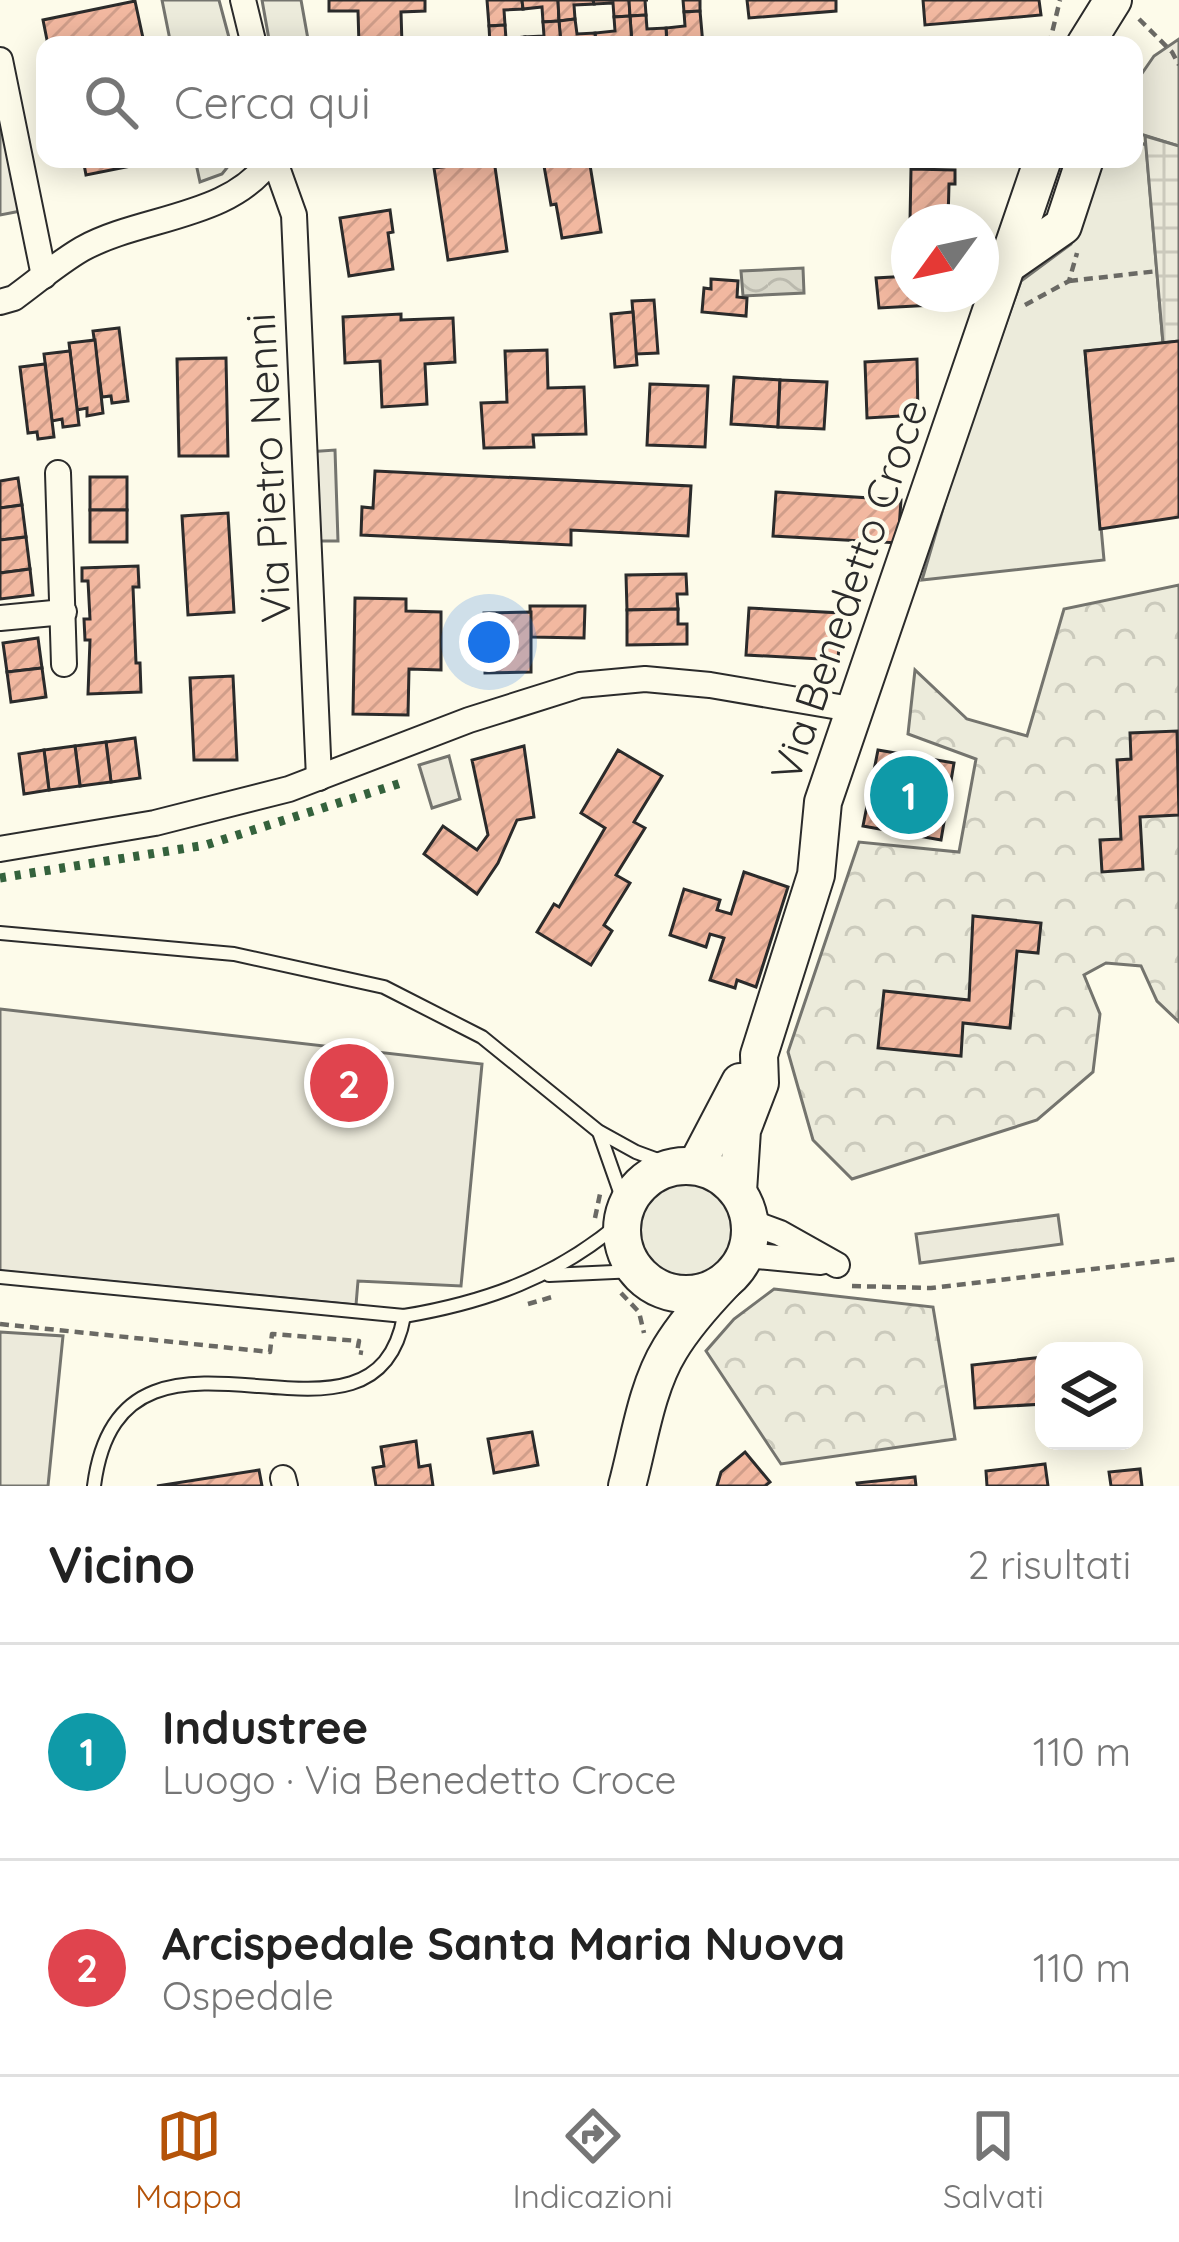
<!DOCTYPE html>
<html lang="it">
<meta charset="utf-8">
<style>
body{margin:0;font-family:Quicksand,sans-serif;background:#f6f6f6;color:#222}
.controls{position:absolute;right:36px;bottom:36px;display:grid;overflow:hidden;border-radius:24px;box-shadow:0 6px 30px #0003}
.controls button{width:108px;height:108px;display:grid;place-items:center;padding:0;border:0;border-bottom:3px solid #e0e0e0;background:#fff;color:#222;font:60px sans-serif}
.compass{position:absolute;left:891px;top:204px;width:108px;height:108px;border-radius:50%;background:#fff;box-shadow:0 6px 30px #0003;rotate:237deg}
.you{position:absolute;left:489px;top:642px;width:42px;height:42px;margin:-30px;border:9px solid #fff;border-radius:50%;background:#1a73e8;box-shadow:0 0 0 18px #1a73e833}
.badge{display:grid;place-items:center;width:78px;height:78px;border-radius:50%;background:#b45309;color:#fff;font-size:39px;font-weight:700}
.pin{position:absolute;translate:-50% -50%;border:6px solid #fff;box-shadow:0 3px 12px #0006}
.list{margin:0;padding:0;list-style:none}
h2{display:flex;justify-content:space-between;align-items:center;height:156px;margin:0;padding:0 48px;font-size:51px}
h2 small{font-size:39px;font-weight:400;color:#767676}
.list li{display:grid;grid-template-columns:78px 1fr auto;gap:36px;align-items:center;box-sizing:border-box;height:216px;padding:0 48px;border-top:3px solid #e0e0e0}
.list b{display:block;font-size:45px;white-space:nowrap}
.list p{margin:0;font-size:39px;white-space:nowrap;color:#767676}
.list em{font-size:39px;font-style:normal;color:#767676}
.icon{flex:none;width:66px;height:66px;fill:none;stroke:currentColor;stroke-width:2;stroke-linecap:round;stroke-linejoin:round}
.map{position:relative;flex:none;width:1179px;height:1486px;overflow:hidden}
.search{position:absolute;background:#fff;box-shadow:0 6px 30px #0003;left:36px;right:36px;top:36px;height:132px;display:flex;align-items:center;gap:30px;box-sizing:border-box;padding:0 42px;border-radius:24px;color:#767676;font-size:45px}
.sheet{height:588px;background:#fff}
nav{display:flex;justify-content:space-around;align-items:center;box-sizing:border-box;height:168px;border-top:3px solid #e0e0e0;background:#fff;font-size:33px;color:#767676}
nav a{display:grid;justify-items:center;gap:6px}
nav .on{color:#b45309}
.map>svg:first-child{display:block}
.green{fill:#ecebdb;stroke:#74746e;stroke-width:3}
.forest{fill:url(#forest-crowns);stroke:#74746e;stroke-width:3}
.parking{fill:#eceadb;stroke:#74746e;stroke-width:3}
.plaza{fill:url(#plaza-grid);stroke:#74746e;stroke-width:3}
.water{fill:url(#water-waves);stroke:#74746e;stroke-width:3}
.building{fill:url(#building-hatch);stroke:#2b2b2b;stroke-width:3}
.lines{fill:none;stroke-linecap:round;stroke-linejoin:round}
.lane-casing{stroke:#2b2b2b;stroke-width:16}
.street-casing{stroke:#2b2b2b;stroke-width:28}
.secondary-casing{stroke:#2b2b2b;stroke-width:40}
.path{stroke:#6a6964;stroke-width:4.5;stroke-dasharray:9 6;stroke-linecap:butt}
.lane{stroke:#fdfbea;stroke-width:12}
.street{stroke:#fdfbea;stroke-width:24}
.secondary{stroke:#fdfbea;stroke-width:36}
.hedge{stroke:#34623c;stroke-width:9;stroke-dasharray:6 9;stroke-linecap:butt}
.labels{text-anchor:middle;stroke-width:9;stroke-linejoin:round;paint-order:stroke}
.street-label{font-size:42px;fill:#2b2b2b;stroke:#fdfbea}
</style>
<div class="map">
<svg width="1179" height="1486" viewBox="0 0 1179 1486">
<defs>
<pattern id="forest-crowns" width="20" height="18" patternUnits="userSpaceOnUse" patternTransform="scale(3)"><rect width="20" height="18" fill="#ecebdb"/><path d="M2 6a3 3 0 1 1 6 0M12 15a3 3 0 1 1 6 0" fill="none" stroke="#cbcabc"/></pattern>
<pattern id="plaza-grid" width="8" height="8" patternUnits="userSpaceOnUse" patternTransform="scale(3)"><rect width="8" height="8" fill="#eceadb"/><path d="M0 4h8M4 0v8" fill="none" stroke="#cbc9bc"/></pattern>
<pattern id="water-waves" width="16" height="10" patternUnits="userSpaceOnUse" patternTransform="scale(3)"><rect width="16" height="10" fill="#d8d7c9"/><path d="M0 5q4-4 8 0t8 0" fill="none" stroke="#bab9ad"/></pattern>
<pattern id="building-hatch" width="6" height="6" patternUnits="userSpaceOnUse" patternTransform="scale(3)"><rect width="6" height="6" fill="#f2b8a0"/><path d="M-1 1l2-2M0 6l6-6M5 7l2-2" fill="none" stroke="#d09e8a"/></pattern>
</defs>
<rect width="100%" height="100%" fill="#fdfbea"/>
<!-- green -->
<g class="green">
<path d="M162 0H219L231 45H171Z"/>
<path d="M262 0H301L309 45H270Z"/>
<path d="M1134 140 1146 145 1163 343 1085 351 1104 560 922 580 957 461 1021 281 1071 244 1097 159H1134Z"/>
<path d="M195 159H234L222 174 200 182Z"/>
<circle cx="684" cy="1231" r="50"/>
</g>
<!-- forest -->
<g class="forest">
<path d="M1179 585V1022L1157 1001 1141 966 1106 963 1084 975 1100 1014 1093 1072 1037 1120 852 1179 813 1140 788 1052 859 842 959 852 976 759 908 734 915 670 967 719 1027 736 1064 609Z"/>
<path d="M774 1289 933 1307 955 1439 781 1464 706 1351 734 1319Z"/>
</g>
<!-- parking -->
<g class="parking">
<path d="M1179 39V146L1134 132V85L1154 56Z"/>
<path d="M0 60 31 209 0 215Z"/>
<path d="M335 450 338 541H311L307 452Z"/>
<path d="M449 756 460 799 432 808 419 765Z"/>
<path d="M0 1009 482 1064 461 1286 358 1281 356 1305 0 1271Z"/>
<path d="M1058 1215 1062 1244 920 1263 916 1234Z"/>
<path d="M0 1332 63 1336 48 1486H0Z"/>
</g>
<!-- plaza -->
<path class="plaza" d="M1145 136 1179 146V341L1163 343Z"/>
<!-- water -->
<path class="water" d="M803 268 804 293 743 296 741 271Z"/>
<!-- building -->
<g class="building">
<path d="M329 0H425V11L401 12 402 45H359L358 11H329Z"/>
<path d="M487 0H522L523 9 504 10 505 25 489 26Z"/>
<path d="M522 0H558L559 21 543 22 542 7 523 9Z"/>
<path d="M558 0H593L594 4 574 5 575 19 559 21Z"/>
<path d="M593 0H629L630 16 614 17 613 3 594 4Z"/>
<path d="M629 0H648H645L646 15 630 16Z"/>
<path d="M683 0H700V11L684 12Z"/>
<path d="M747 0H836V11L749 18Z"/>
<path d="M923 0H1039L1041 15 925 25Z"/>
<path d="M135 1 143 38 107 45H48L43 20Z"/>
<path d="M700 11 703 45H667L666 28 685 26 684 12Z"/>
<path d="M646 15 647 29 666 28 667 45H632L630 16Z"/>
<path d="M630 16 632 45H596L595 33 615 31 614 17Z"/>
<path d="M575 19 577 34 595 33 596 45H561L559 21Z"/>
<path d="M559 21 561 45H526L525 37 544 36 543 22Z"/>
<path d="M505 25 506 39 525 37 526 45H490L489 26Z"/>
<path d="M83 159H166L86 175Z"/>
<path d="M589 159 601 232 562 238 556 204 551 205 544 166Z"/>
<rect x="728" y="159" width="28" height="5"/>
<path d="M756 159H858L756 164Z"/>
<path d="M494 160 507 251 448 260 434 168Z"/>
<path d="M911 169 955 170V184H949L948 222H910Z"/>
<path d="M390 210 393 232 388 233 393 269 349 276 340 218Z"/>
<path d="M909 276V294H933V305L879 308 876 278Z"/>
<path d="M711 279 738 281 737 297 747 298 746 316 702 312 704 288 711 289Z"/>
<path d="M654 300 658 353 636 354 632 301Z"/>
<path d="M633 312 637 365 615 367 611 314Z"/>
<path d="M401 314V320L453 318 455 362 425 364 427 404 382 407 380 361 345 363 343 317Z"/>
<path d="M119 328 128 401 112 403 111 396 102 397 93 331Z"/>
<path d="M95 340 103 413 87 416V408L77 410 69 343Z"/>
<path d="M1179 341V517L1100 529 1085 351Z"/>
<path d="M547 350 548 388 584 387 586 434 533 435 534 447 484 448 481 403 507 402 505 351Z"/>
<path d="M70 351 79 425 63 427 62 419 52 421 44 354Z"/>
<path d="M226 358 228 456H179L177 359Z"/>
<path d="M917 359 918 415 867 418 865 362Z"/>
<path d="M45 364 54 437 38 439 37 432 28 433 20 367Z"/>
<path d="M734 377 780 380 778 427 731 424Z"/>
<path d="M780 380 827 382 824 429 778 427Z"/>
<path d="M650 384 708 386 705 447 647 445Z"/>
<path d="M375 471 691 486 688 536 571 530V545L361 535 362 507 373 508Z"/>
<rect x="90" y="477" width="37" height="33"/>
<path d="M18 478 22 505 0 508V481Z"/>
<path d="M776 492 901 500 898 543 773 536Z"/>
<path d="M22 505 26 537 0 540V508Z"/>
<rect x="90" y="510" width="37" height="32"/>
<path d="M228 513 234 612 188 615 182 516Z"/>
<path d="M26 537 30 569 0 573V540Z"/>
<path d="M138 566 139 587H133L136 663H140L141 692 88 694 90 640H85L84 619H90L88 581H82V568Z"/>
<path d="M30 569 33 595 0 599V573Z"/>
<path d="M686 574 687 594H677L678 609 627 610 626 575Z"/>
<path d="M355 598 406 599V611L441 612V670L409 669 408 715 353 714Z"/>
<path d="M530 606H585L584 638 531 637Z"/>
<path d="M749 608 841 613 838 660 746 655Z"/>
<path d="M678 609V624H687V644L627 645V610Z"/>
<path d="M531 612V672L485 673 484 613Z"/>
<path d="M38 638 42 668 7 672 3 643Z"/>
<path d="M42 668 46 697 11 702 7 672Z"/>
<path d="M233 676 237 760H194L190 678Z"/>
<path d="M1177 731 1179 815 1140 817 1143 869 1102 872 1100 840 1121 839 1117 760 1131 759 1130 733Z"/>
<path d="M135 738 140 778 111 782 106 742Z"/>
<path d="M106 742 111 782 80 786 75 746Z"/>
<path d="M75 746 80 786 49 790 44 750Z"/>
<path d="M524 746 534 817 517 820 498 863 477 894 424 854 443 826 477 850 488 835 472 760Z"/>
<path d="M44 750 49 790 24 794 19 754Z"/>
<path d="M618 750 662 776 634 822 645 828 616 875 630 883 604 925 612 931 591 965 537 932 554 904 559 907 605 828 581 813Z"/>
<path d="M878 750 954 763 941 840 863 826Z"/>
<path d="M744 872 788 887 756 987 737 980 735 988 710 980 724 938 710 934 706 947 670 935 684 889 720 900 717 910 731 914Z"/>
<path d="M973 916 1041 923 1038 953 1017 951 1010 1028 963 1023 961 1056 878 1048 884 991 969 1000Z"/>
<path d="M1044 1357V1404L975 1408 972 1365Z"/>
<path d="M532 1432 538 1465 494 1473 488 1439Z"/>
<path d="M416 1441 419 1467 430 1465 433 1486H376L373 1468 384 1466 381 1447Z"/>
<path d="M745 1452 770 1482 765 1486H717L721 1472Z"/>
<path d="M1045 1464 1048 1486H987L986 1471Z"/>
<path d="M1140 1469 1142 1486H1111L1109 1472Z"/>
<path d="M259 1470 262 1486H157Z"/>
<path d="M915 1477 916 1486H858L857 1483Z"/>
</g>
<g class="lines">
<!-- lane casing -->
<g class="lane-casing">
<g id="lane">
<path d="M0 933 234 954 384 987 482 1037 598 1131 636 1152 674 1166"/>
<path d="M599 1132 625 1206"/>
<path d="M549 1275 636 1271"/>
<path d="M0 1277 404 1316C487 1302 556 1277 621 1222"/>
<path d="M94 1486C121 1274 374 1486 404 1316"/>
</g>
</g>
<!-- street casing -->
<g class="street-casing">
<g id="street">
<path d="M243 0 254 45"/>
<path d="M0 60 44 276"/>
<path d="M274 159 294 215 319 778"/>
<path d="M0 302 14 298C36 282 58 263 82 249 141 216 231 219 271 159"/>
<path d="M58 473 64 664"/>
<path d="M0 618 64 612"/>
<path d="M0 849 155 823 289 789 469 720 580 685 645 679 710 685 845 708 856 715"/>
<path d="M750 1222 780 1233 837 1265"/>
<path d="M746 1255 821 1262"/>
<path d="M283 1478 285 1486"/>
</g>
</g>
<!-- secondary casing -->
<g class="secondary-casing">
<g id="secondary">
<path d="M1085 45 1113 0"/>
<path d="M1010 263 1063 226 1085 159"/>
<circle cx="686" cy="1230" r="64"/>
<path d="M696 1166 740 1082"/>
<path d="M738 1191 742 1130 760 1083 759 1055 816 875 823 802 1043 159"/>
<path d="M627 1486C639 1442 646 1388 670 1349 685 1324 704 1303 724 1282"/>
</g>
</g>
<!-- path -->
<g class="path">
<path d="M1139 19 1172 52 1179 65"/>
<path d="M1049 45 1060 0"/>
<path d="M1134 140 1146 145"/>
<path d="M1069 281 1158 271"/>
<path d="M1025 305 1069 281 1077 253"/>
<path d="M595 1218 600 1194"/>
<path d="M852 1286 931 1288 1179 1259"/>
<path d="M621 1293 639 1312 644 1333"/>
<path d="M528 1304 552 1297"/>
<path d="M0 1324 270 1352 272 1334 359 1341 357 1352 363 1353"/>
</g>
<!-- lane -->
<use href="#lane" class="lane"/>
<!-- street -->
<use href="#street" class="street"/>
<!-- secondary -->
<use href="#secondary" class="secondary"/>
<!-- hedge -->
<path class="hedge" d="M0 878 206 845 401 783"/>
</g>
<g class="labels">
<!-- street labels -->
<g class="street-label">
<text transform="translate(268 468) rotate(-93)" y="15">Via Pietro Nenni</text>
<text transform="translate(849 590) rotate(-71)" y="15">Via Benedetto Croce</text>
</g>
</g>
</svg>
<div class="controls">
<button><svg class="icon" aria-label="layers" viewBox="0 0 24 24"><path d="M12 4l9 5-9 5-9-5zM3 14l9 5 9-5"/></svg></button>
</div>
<svg class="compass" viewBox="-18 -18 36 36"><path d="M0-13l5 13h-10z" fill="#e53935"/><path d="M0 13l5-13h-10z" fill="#767676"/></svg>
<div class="you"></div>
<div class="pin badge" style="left:909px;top:795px;background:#0f9aa8">1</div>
<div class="pin badge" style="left:349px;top:1083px;background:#e0444e">2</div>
<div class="search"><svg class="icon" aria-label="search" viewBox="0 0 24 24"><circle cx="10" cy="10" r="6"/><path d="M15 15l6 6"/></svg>Cerca qui</div>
</div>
<section class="sheet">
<h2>Vicino<small>2 risultati</small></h2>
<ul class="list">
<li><span class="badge" style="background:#0f9aa8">1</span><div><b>Industree</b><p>Luogo · Via Benedetto Croce</p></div><em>110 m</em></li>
<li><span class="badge" style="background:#e0444e">2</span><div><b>Arcispedale Santa Maria Nuova</b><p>Ospedale</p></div><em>110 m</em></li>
</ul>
</section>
<nav>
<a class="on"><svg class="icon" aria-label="map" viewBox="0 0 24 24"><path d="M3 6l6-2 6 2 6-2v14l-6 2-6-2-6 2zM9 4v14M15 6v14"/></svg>Mappa</a>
<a><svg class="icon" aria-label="directions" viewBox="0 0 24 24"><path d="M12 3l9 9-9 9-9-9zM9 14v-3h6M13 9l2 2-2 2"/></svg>Indicazioni</a>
<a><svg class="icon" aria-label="saved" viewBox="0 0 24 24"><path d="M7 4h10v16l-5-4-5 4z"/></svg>Salvati</a>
</nav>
